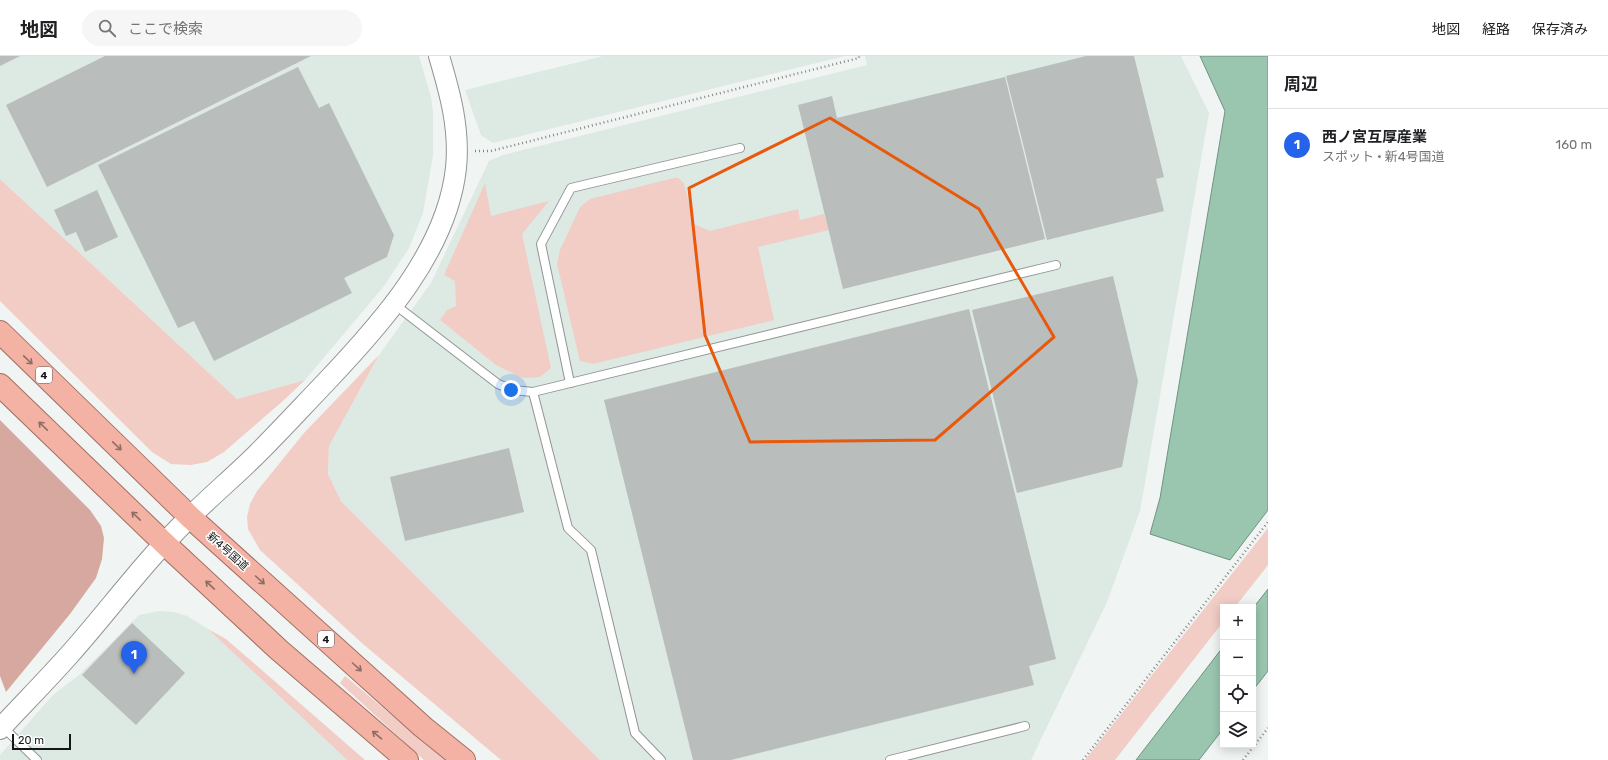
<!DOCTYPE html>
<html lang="ja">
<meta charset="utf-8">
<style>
body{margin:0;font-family:Rubik,"Noto Sans JP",sans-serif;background:#f6f6f6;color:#202124}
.controls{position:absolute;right:12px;bottom:12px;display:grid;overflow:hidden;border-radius:0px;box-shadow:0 2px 10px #0003}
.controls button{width:36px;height:36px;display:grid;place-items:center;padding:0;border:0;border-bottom:1px solid #e0e0e0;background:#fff;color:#202124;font:20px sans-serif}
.scale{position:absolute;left:12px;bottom:10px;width:59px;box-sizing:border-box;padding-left:4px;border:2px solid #151716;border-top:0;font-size:11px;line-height:14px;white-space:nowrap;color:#151716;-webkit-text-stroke:3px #fff;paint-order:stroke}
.you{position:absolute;left:511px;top:334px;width:14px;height:14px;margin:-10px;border:3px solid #fff;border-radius:50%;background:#1a73e8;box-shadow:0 0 0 6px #1a73e833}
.badge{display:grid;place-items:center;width:26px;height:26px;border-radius:50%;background:#2563eb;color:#fff;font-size:13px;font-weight:700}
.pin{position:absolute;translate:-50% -33px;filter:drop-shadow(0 1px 2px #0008)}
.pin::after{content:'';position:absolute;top:21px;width:14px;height:12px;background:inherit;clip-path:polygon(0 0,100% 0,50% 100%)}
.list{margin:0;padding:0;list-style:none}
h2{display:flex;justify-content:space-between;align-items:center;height:52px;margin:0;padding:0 16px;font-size:17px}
h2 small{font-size:13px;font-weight:400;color:#757577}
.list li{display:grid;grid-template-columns:26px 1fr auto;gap:12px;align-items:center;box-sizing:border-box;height:72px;padding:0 16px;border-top:1px solid #e0e0e0}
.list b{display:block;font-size:15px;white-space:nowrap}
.list p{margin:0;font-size:13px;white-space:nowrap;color:#757577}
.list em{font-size:13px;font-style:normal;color:#757577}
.icon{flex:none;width:22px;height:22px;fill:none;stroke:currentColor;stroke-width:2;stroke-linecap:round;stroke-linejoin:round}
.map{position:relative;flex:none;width:1268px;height:704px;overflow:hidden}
header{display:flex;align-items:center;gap:24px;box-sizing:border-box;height:56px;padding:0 20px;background:#fff;border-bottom:1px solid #e0e0e0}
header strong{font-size:19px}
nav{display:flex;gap:22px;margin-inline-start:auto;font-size:14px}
.search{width:280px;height:36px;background:#f6f6f6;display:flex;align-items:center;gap:10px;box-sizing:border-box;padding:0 14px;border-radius:22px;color:#757577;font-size:15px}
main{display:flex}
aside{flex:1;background:#fff}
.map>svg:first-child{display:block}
.built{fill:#dde9e3}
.green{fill:#f2cdc6}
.forest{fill:#d6a89f}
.water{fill:#9ac6b0;stroke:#729282}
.building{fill:#b9bdbb}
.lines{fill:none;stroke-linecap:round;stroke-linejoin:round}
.service-casing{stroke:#919593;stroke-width:10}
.tertiary-casing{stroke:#919593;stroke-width:22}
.trunk-casing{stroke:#a36f64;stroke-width:24}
.path{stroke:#848786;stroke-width:2.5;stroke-dasharray:1 3;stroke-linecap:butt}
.service{stroke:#fff;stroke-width:8}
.tertiary{stroke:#fff;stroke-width:20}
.trunk{stroke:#f3b2a4;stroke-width:22}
.oneway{stroke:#8f6c64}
.marked{fill:none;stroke:#e8590c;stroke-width:3;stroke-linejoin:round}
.labels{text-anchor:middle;stroke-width:3;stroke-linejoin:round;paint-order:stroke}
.shield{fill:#fff;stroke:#5b5d5c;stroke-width:1}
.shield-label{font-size:10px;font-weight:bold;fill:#151716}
.street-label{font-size:11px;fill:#151716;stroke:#fff}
</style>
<header>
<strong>地図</strong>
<div class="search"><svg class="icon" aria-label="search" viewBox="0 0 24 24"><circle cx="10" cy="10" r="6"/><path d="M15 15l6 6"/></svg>ここで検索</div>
<nav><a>地図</a><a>経路</a><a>保存済み</a></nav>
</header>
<main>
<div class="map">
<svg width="1268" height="704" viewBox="0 0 1268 704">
<rect width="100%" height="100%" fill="#f0f4f2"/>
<!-- built -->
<g class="built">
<path d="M0 0H419L431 41 433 57V99L423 157 409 192 384 230 305 324 237 343 0 123Z"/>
<path d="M603 0H845L493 87 481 79 465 34Z"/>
<path d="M865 0H1181L1209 57 1140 455 1107 546 1031 704H600L341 445 328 418 329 390 379 299 431 227 489 105 503 99 867 9Z"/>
<path d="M159 555 174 556 187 560 208 573 347 704H0V699L53 639 79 619 139 559Z"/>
</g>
<!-- green -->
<g class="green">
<path d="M674 122H678L684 127 694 168 710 175 798 153 800 164 824 158 829 174 758 191 774 264 593 308 580 305 557 208 560 194 580 151 590 143Z"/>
<path d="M0 123 237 343 305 324 284 344 224 396 207 406 191 409 171 408 152 396 0 245Z"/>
<path d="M485 127 491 160 549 145 522 178 551 312 540 321 523 322 496 309 440 264 447 254 456 250 455 225 444 219Z"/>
<path d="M379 299 329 390 328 418 341 445 600 704H501L363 588 260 494 248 473 247 461 250 448 257 435 304 377Z"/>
<path d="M1268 472V509L1235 551H1223V566L1115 704H1085Z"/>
<path d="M208 573 226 583 365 704H347Z"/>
<path d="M345 620 445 704H424L340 627Z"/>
</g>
<!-- forest -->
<path class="forest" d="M0 364 90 454 101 470 104 482 102 503 96 522 70 558 6 636 0 620Z"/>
<!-- water -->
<g class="water">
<path d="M1200 0H1268V454L1230 504 1150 478 1160 442 1225 55Z"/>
<path d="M1268 533V615L1253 634V552Z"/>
<path d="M1223 591V673L1199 704H1136Z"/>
</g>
<!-- building -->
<g class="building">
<path d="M0 0H20L0 10Z"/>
<path d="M105 0H311L47 131 6 49Z"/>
<path d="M1086 0H1134L1164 121 1156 123 1164 155 1047 184 1006 20Z"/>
<path d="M298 11 319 52 329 47 394 179 387 201 344 222 352 237 214 305 194 265 178 272 98 109Z"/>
<path d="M1005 21 1045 183 843 233 798 49 832 40 837 62Z"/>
<path d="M97 134 118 181 85 196 76 176 66 180 54 154Z"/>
<path d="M1113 220 1138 325 1122 411 1017 437 972 254Z"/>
<path d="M969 253 1056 603 1029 610 1034 629 731 704H693L604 344Z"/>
<path d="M509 392 524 456 405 485 390 421Z"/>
<path d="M132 567 185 617 136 669 82 619Z"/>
</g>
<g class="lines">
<!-- service casing -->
<g class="service-casing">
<g id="service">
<path d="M394 248 498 328 513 334 533 336 1056 209"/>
<path d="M570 327 541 188 571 132 740 92"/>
<path d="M533 336 568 472 591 494 635 677 661 704"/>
<path d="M2 670 37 704"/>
<path d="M890 704 1025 670"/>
</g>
</g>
<!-- tertiary casing -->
<g class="tertiary-casing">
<path id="tertiary" d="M0 673C23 648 47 624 70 598 110 553 146 503 190 461 212 439 236 419 258 397 281 374 303 350 326 326 381 268 447 195 456 112 460 73 450 37 439 0"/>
</g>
<!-- trunk casing -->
<g class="trunk-casing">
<g id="trunk">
<path d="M0 276 190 461 423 671 464 704"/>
<path d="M0 329 164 487 279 594 407 704"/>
</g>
</g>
<!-- path -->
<g class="path">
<path d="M475 95H491L859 2V0"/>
<path d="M1083 704 1268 466"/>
<path d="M1243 704 1268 672"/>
</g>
<!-- service -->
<use href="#service" class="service"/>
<!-- tertiary -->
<use href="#tertiary" class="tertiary"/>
<!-- trunk -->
<use href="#trunk" class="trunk"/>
</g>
<!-- one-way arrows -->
<defs><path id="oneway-shaft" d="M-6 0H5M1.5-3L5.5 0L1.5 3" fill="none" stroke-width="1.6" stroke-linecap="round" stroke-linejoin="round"/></defs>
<g class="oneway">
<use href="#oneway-shaft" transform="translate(28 304) rotate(44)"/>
<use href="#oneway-shaft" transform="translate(43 370) rotate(-136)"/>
<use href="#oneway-shaft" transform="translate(117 390) rotate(44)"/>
<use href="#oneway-shaft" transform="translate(136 460) rotate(-136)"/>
<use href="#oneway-shaft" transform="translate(260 524) rotate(42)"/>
<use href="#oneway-shaft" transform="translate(210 529) rotate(-137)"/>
<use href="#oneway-shaft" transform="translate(357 611) rotate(42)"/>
<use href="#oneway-shaft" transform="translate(377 679) rotate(-140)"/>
</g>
<!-- marked area -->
<path class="marked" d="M830 62 979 153 1054 281 935 384 750 386 705 279 689 132Z"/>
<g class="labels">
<!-- shield labels -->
<g class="shield">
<rect x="36" y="311" width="16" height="16" rx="3"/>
<rect x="318" y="575" width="16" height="16" rx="3"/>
</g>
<g class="shield-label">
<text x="44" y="323">4</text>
<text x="326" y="587">4</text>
</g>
<!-- street labels -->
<g class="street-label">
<text transform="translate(228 495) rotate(42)" y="4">新4号国道</text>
</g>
</g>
</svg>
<div class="controls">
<button>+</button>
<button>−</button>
<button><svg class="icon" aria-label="locate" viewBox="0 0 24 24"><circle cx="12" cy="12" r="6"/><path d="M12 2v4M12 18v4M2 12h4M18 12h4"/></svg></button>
<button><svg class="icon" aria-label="layers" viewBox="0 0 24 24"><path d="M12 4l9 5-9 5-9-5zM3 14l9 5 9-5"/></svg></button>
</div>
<div class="scale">20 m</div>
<div class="you"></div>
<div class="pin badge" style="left:134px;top:618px">1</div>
</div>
<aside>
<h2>周辺<small></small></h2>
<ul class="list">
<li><span class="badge">1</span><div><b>西ノ宮互厚産業</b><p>スポット · 新4号国道</p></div><em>160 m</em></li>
</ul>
</aside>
</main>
